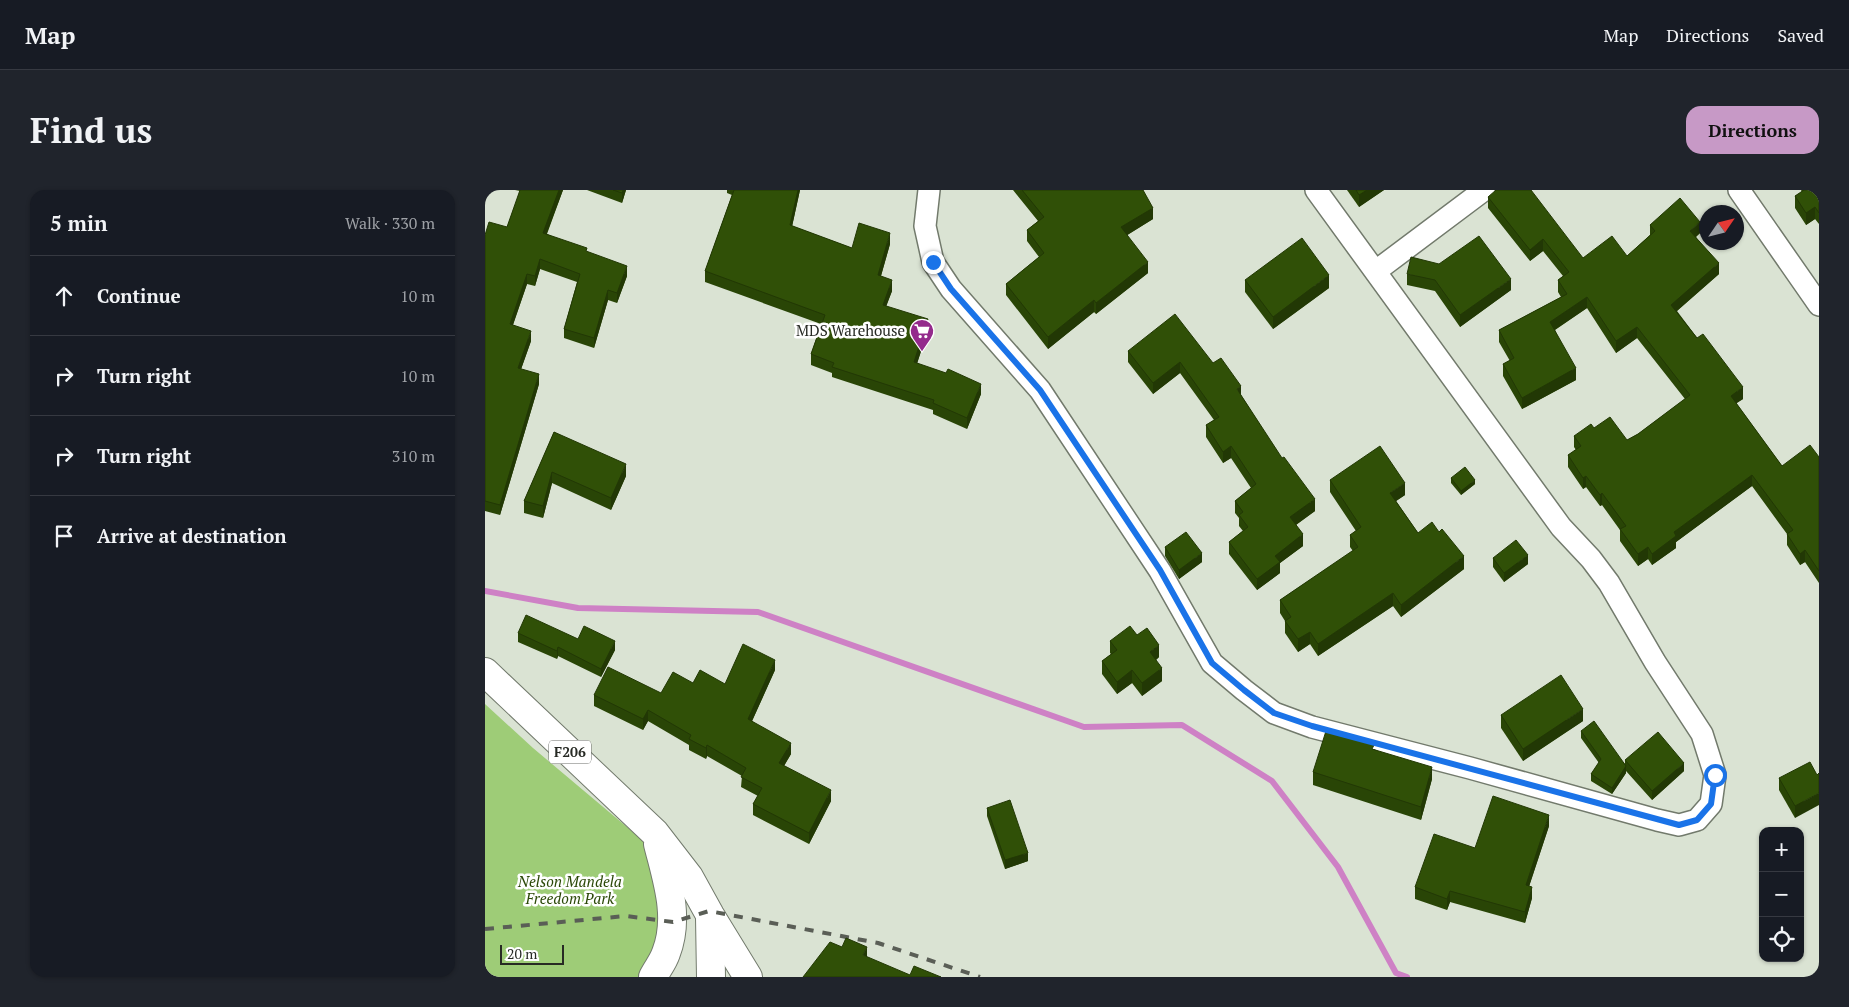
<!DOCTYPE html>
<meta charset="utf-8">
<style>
body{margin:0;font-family:"PT Serif",serif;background:#20242c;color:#f1f3f6}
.controls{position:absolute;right:15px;bottom:15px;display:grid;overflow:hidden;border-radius:10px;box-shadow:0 1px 4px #0004}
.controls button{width:45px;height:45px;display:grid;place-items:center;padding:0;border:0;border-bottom:1px solid #363941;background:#171b24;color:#f1f3f6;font:25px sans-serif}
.compass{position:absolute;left:1214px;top:15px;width:45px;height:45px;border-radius:50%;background:#171b24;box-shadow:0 1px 4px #0004;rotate:55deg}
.scale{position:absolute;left:15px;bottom:12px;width:64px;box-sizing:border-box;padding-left:5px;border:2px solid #272a24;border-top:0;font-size:14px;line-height:18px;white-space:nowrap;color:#272a24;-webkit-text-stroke:4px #fff;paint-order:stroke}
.stop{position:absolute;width:15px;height:15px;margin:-11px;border:4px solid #1a73e8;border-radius:50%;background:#fff}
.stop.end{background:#1a73e8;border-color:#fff;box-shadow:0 1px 5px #0008}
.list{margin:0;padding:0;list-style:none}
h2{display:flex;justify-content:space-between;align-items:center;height:65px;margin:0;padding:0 20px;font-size:21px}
h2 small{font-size:16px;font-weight:400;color:#9ea1a6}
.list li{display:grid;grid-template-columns:32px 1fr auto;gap:15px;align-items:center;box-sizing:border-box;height:80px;padding:0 20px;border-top:1px solid #363941}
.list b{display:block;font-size:19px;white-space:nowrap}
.list em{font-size:16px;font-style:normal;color:#9ea1a6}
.icon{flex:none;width:28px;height:28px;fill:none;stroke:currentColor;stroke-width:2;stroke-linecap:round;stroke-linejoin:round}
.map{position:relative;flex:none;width:1334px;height:787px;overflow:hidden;border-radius:15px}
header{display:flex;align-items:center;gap:30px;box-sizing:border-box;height:70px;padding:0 25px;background:#171b24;border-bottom:1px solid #363941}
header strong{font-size:24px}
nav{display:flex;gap:28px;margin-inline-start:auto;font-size:18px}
.intro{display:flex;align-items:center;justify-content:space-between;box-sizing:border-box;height:120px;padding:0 30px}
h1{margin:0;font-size:35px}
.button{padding:12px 22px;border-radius:15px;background:#c799c6;color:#111;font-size:18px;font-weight:700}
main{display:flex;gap:30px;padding:0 30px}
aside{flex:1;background:#171b24;border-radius:15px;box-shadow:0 1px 4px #0004}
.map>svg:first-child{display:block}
.green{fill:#9ecc77}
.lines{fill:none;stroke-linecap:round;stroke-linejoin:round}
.stream{stroke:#ce81c5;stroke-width:6}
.minor-casing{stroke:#727a6c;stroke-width:24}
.primary-casing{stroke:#727a6c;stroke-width:30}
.minor{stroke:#fff;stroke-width:21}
.primary{stroke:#fff;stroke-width:28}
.rail{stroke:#5a5e56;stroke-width:4;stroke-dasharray:9 9;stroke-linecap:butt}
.wall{fill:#294506}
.shaded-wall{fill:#223805}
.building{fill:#305007;stroke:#223805}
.route{stroke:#1a73e8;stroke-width:6}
.labels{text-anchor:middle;stroke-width:5;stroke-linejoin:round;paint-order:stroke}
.shield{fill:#fff;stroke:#686a66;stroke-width:1}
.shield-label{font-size:14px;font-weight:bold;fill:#272a24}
.poi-label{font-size:15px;fill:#272a24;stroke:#fff;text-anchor:end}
.park-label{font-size:15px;font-style:italic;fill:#2b4807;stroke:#fff}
</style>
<header>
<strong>Map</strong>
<nav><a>Map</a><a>Directions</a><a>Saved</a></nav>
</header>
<div class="intro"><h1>Find us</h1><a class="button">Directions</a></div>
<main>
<aside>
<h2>5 min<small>Walk · 330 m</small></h2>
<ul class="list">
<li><svg class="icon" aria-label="ahead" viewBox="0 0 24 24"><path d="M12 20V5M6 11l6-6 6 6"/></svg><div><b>Continue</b></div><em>10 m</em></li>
<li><svg class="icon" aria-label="right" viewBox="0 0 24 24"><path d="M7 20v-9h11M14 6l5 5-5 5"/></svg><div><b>Turn right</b></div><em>10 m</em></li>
<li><svg class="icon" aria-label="right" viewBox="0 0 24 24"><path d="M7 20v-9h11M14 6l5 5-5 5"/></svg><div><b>Turn right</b></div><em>310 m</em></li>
<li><svg class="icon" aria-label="arrive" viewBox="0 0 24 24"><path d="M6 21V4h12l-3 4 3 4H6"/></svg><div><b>Arrive at destination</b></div></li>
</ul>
</aside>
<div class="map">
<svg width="1334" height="787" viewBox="0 0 1334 787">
<rect width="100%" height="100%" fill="#dae3d3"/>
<!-- green -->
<path class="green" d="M0 514 48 558 199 685 166 787H0Z"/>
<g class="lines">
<!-- stream -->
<path class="stream" d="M0 401 93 418 273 422 599 537 697 535 787 591 853 677 911 783 922 787"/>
<!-- minor casing -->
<g class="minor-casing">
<g id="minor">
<path d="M444 0 440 36 448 72 466 99 555 200 675 381 727 473 759 500 789 523 827 537 985 578 1172 630 1194 635 1212 630 1226 614 1230 585 1217 544 1170 472 1124 393 1106 369 1076 337 831 0"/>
<path d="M1254 0 1334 115"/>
<path d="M891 81 999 0"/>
</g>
</g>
<!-- primary casing -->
<g class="primary-casing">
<g id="primary">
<path d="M0 482 170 643 204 687 225 725 263 787"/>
<path d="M225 727 226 787"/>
<path d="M168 787C172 779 178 772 181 763 195 727 182 690 173 654"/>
</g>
</g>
<!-- minor -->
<use href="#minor" class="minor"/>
<!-- primary -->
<use href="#primary" class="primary"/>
<!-- rail -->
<path class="rail" d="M0 739 141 726 188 732 224 721 393 753 495 787"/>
</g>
<!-- wall -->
<g class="wall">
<path d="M30 0H78L62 44 102 62 142 86 132 113 123 110 109 158 79 148V139L92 92 55 79 50 96 42 94 28 135 46 151 36 179 54 194 15 325 0 321V45L22 37 35 1Z"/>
<path d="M102 0H141L137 13Z"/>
<path d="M242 0H315L307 36 367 58 405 54 396 86 407 101 401 116 443 140 432 173 496 204 482 239 448 224V220L347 187V183L326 175V164L336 134 220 92V81L247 5 242 3Z"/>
<path d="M528 0H658L668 29 642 45 663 83 611 124 609 122 563 159 521 105V94L554 67 542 51V40L553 31Z"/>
<path d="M862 0H899L874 17Z"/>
<path d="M1316 0H1334V34L1330 29 1321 35 1310 18V6L1317 2Z"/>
<path d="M1003 7 1098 68 1142 66 1165 45V35L1215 43 1211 47 1234 84 1192 121 1258 209 1251 213 1297 276 1334 267V393L1320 372 1315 375 1302 355V344L1267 296 1191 352V358L1167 375 1163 369 1153 376 1135 351V340L1117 315 1115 316 1101 297 1098 299 1083 277V265L1091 260 1089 257V246L1109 238 1142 250 1153 244 1200 209 1152 148 1131 163 1102 118 1070 140 1091 190 1037 219 1018 186V174L1025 171 1014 152V140L1076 107 1073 102V90L1078 86 1058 61 1045 71 1003 18Z"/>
<path d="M922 84 1026 100 975 137 950 101 922 95Z"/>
<path d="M760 90 844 98 788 139 760 102Z"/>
<path d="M643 161 728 173 756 205 830 321 811 335 818 356 795 373V383L772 400 744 364V352L758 341 754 336V328L750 323V311L766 298 746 268 738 273 721 247V235L729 230 695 183 668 204 643 172Z"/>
<path d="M69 242 141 286 126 320 67 293 58 328 39 323V311Z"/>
<path d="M966 288 990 294 976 305 966 293Z"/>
<path d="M845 290 920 305 911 311 933 343 979 379 916 427 908 416 833 466 825 454 813 462 800 443V431L795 423V410L868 361 865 357V345L871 341 845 302Z"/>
<path d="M680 357 717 372 694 389 680 366Z"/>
<path d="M1008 368 1043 374 1019 392 1008 377Z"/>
<path d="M33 443 93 449 130 460 116 487 73 466 72 469 33 452Z"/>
<path d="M652 445 674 467 671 470 677 491 657 506 647 493 632 504 617 484V471L626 464 625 463V451Z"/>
<path d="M290 480 267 531 306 564 299 576 346 611 324 654 268 625V614L273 606 256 597 257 586 222 566 221 569 204 560V555L163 531 158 540 109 516V505L176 503 240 494Z"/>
<path d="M1016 525 1098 531 1038 571 1016 538Z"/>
<path d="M1096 541 1140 574V570L1199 581 1167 610 1141 581V583L1127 604 1106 591V584L1114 573 1096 548Z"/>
<path d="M889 559 947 589 936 630 828 595V582Z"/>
<path d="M1332 585 1310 628 1294 600V588Z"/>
<path d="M502 618 543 671 520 679 502 626Z"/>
<path d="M1064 636 1044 696 1047 708 1040 733 965 712 962 720 930 709V697L990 658Z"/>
</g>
<!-- shaded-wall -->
<g class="shaded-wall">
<path d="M74 0H78L58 53V43Z"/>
<path d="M138 0H141L137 13V3Z"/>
<path d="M313 0H315L305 46V35Z"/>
<path d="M882 0H899L874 17V5Z"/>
<path d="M1330 17V29L1321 35V23Z"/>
<path d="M668 18V29L636 49V37Z"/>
<path d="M1215 32V43L1205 52V41Z"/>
<path d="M405 43V54L393 96V85Z"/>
<path d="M1058 49V61L1045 71V60Z"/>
<path d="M55 69V79L50 96V86Z"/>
<path d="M663 72V83L611 124V113Z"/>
<path d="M1234 73V84L1186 126V115Z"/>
<path d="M142 76V86L132 113V103Z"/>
<path d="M42 84V94L25 143V134Z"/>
<path d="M844 85V98L788 139V127Z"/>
<path d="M1026 89V100L975 137V125Z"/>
<path d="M407 90V101L398 125V115Z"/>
<path d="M123 100V110L109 158V148Z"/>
<path d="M1102 107V118L1065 143V132Z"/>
<path d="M609 110V122L563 159V147Z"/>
<path d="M443 129V140L429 183V172Z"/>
<path d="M1152 137V148L1131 163V151Z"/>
<path d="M46 141V151L33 188V178Z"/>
<path d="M695 172V183L668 204V193Z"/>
<path d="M1091 178V190L1037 219V208Z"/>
<path d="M54 184V194L15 325V315Z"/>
<path d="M496 194V204L482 239V228Z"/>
<path d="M756 196V207L752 199Z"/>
<path d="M1258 197V209L1246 217V206Z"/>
<path d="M746 256V268L738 273V262Z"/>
<path d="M141 274V286L126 320V308Z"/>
<path d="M67 282V293L58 328V316Z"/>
<path d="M1267 285V296L1191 352V358L1167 375V364L1189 342Z"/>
<path d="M1101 286V297L1098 299V288Z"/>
<path d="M990 290V294L976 305V301Z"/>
<path d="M920 293V305L905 315V303Z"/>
<path d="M1117 303V315L1115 316V305Z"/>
<path d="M830 309V321L805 339V327Z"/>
<path d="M818 344V356L795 373V383L772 400V389L790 366Z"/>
<path d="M1163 357V369L1153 376V364Z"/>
<path d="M1320 360V372L1315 375V364Z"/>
<path d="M717 363V372L694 389V380Z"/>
<path d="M1043 365V374L1019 392V383Z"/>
<path d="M979 366V379L916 427V415Z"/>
<path d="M908 403V416L833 466V454Z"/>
<path d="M825 442V454L813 462V449Z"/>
<path d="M130 451V460L116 487V479Z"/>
<path d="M674 455V467L665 475V462Z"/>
<path d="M73 457V466L72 469V461Z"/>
<path d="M290 470V480L263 540V529Z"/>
<path d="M677 478V491L657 506V493Z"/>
<path d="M647 480V493L632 504V492Z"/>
<path d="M1098 519V531L1038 571V559Z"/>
<path d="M163 520V531L158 540V529Z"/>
<path d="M306 553V564L294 584V573Z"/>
<path d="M222 555V566L221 569V558Z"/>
<path d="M1199 573V581L1167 610V601Z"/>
<path d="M1141 576V583L1127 604V598Z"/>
<path d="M947 577V589L936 630V617Z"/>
<path d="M346 600V611L324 654V643Z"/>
<path d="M1334 603V615L1310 628V616Z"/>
<path d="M1064 625V636L1041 706V695Z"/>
<path d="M543 663V671L520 679V670Z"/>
<path d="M1047 697V708L1040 733V722Z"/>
<path d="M965 701V712L962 720V709Z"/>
<path d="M382 757V767L378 765Z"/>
</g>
<!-- building -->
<g class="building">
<path d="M35 0H74L58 43 102 58 101 61 142 76 132 103 123 100 109 148 79 139 95 84 55 69 50 86 42 84 25 134 46 141 33 178 54 184 15 315 0 311V45L4 32 22 37Z"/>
<path d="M128 0H138L137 3Z"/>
<path d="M249 0H313L305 35 367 58 374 33 405 43 393 85 407 90 398 115 443 129 429 172 461 183 463 179 496 194 482 228 448 213 449 210 347 177 349 173 326 164 340 125 220 81Z"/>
<path d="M537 0H658L668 18 636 37 663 72 611 113 609 110 563 147 521 94 559 63 542 40 559 27Z"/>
<path d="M871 0H882L874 5Z"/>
<path d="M1011 0H1046L1098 68 1127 46 1142 66 1170 41 1165 35 1195 8 1215 32 1205 41 1234 73 1186 115 1212 148 1218 144 1258 197 1246 206 1297 276 1325 255 1334 267V381L1320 360 1315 364 1302 344 1308 340 1267 285 1189 342 1191 346 1167 364 1163 357 1153 364 1135 339 1141 336 1117 303 1115 305 1101 286 1098 288 1083 265 1096 256 1089 246 1106 234 1109 238 1125 227 1142 250 1153 244 1205 205 1152 137 1131 151 1102 107 1065 132 1091 178 1037 208 1018 174 1029 168 1014 140 1082 104 1073 90 1084 82 1058 49 1045 60 1003 7Z"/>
<path d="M1319 0H1334V23L1330 17 1321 23 1310 6Z"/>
<path d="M994 46 1026 89 975 125 950 90 922 84 926 67 954 74Z"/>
<path d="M817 48 844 85 788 127 760 90Z"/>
<path d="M690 124 728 173 736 168 756 196 752 199 797 268 799 267 830 309 805 327 818 344 790 366 795 372 772 389 744 352 763 337 754 325 758 322 750 311 771 294 746 256 738 262 721 235 734 227 695 172 668 193 643 161Z"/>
<path d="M69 242 141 274 126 308 67 282 58 316 39 311Z"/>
<path d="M895 256 920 293 905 303 933 343 947 332 954 342 957 339 979 366 916 415 908 403 833 454 825 442 813 449 800 431 806 427 795 410 873 357 865 345 876 337 845 290Z"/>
<path d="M980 277 990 290 976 301 966 288Z"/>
<path d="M701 342 717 363 694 380 680 357Z"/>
<path d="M1031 350 1043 365 1019 383 1008 368Z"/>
<path d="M41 425 93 449 99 436 130 451 116 479 73 457 72 461 33 443Z"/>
<path d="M645 436 652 445 662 438 674 455 665 462 677 478 657 493 647 480 632 492 617 471 632 460 625 451Z"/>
<path d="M258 454 290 470 263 529 306 553 294 573 346 600 324 643 268 614 277 598 256 587 261 578 222 555 221 558 204 549 206 545 163 520 158 529 109 505 123 477 176 503 188 482 208 493 215 480 240 494Z"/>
<path d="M1076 485 1098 519 1038 559 1016 525Z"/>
<path d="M1109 531 1141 576 1127 598 1106 584 1116 569 1096 541Z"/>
<path d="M841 541 889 555 887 559 947 577 936 617 828 582Z"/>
<path d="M1173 542 1199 573 1167 601 1140 570Z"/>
<path d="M1325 572 1332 585 1334 583V603L1310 616 1294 588Z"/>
<path d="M1008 606 1064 625 1041 695 1047 697 1040 722 965 701 962 709 930 697 949 644 990 658Z"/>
<path d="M525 610 543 663 520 670 502 618Z"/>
<path d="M361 748 382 757 378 765 425 785 429 776 456 787H318L345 752 357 757Z"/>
</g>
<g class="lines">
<!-- route -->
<path class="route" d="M448 72 466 99 555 200 675 380 727 473 759 500 789 523 827 536 1194 635 1212 630 1226 614 1230 585"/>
</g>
<!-- icons -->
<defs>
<g id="supermarket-pin" transform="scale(1.25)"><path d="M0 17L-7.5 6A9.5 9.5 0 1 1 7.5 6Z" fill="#942a8c" stroke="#fff"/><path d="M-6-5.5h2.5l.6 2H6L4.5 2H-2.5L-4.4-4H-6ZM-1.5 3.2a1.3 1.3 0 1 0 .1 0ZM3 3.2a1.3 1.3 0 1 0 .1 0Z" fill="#fff"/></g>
</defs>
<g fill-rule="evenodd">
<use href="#supermarket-pin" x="437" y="141"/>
</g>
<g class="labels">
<!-- shield labels -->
<rect class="shield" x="64" y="550.5" width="42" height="23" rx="4"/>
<g class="shield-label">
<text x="85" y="567">F206</text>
</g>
<!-- poi labels -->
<g class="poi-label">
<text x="420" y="146">MDS Warehouse</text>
</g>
<!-- park labels -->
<g class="park-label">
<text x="85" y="697">Nelson Mandela<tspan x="85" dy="17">Freedom Park</tspan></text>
</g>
</g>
</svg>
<div class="controls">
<button>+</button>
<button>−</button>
<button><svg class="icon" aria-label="locate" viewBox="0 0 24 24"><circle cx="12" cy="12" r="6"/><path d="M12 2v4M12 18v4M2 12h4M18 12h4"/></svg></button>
</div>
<svg class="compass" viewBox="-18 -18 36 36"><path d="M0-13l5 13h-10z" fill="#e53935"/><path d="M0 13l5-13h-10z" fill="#9ea1a6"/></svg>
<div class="scale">20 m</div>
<div class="stop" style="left:1230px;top:585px"></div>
<div class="stop end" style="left:448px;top:72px"></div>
</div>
</main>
